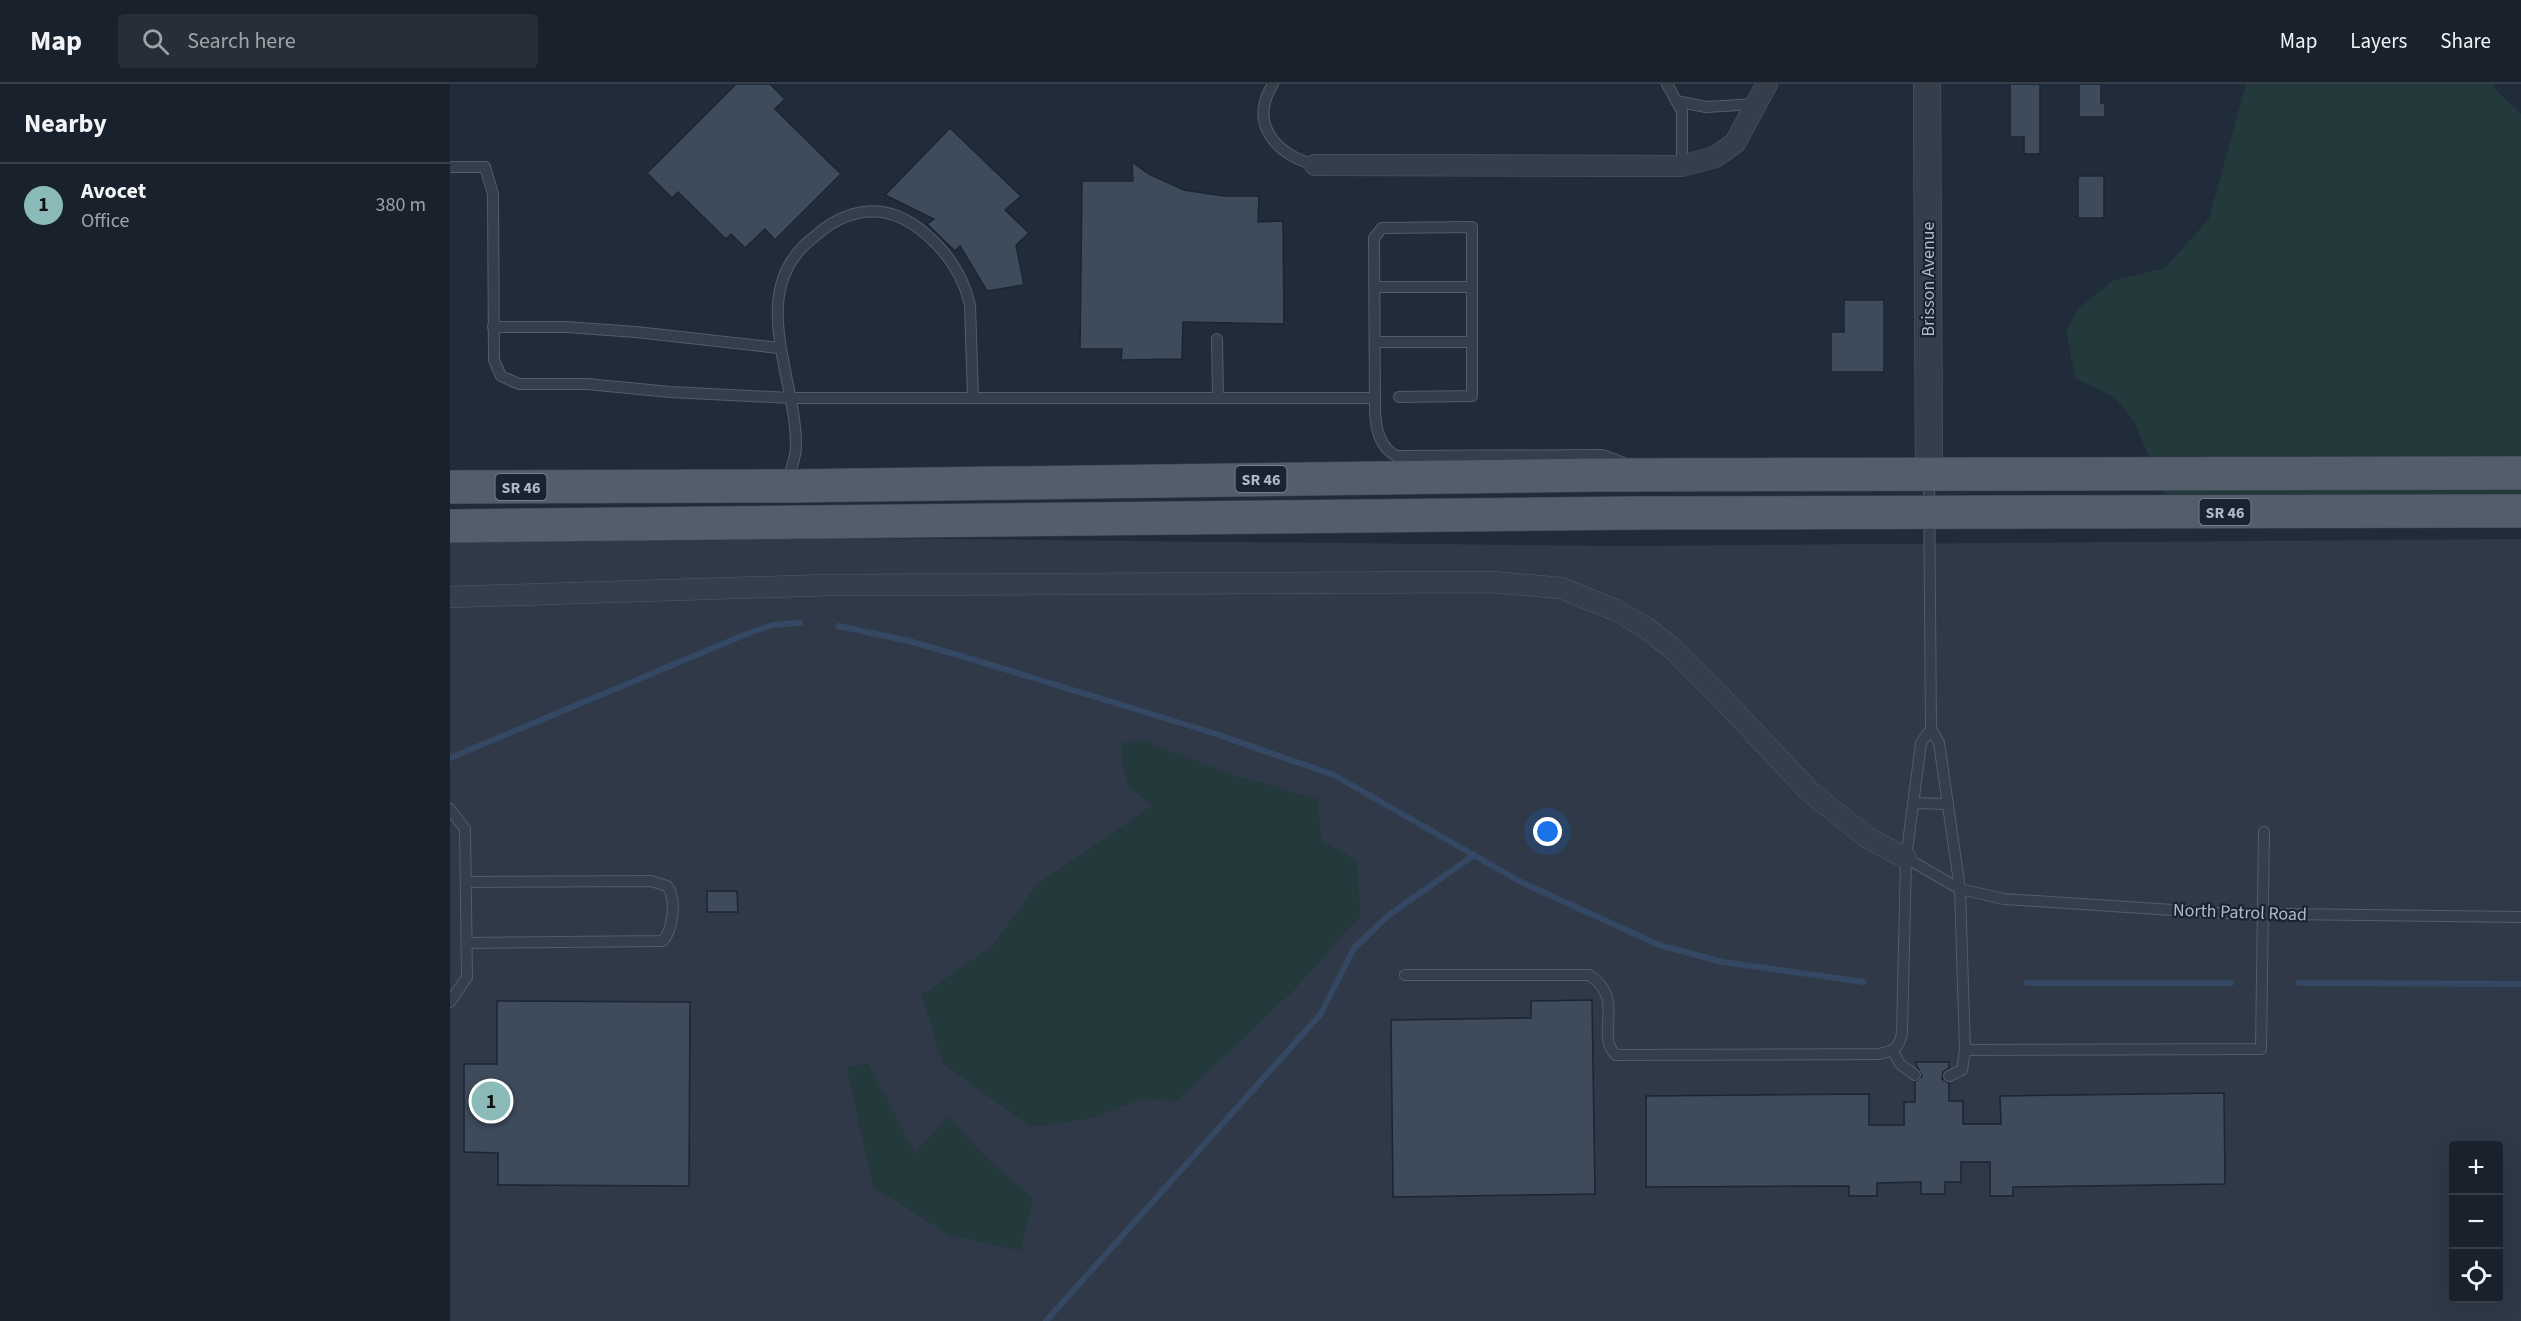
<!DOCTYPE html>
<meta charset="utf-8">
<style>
body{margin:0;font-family:"Source Sans 3",sans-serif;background:#262e38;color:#f1f3f6}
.controls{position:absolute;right:18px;bottom:18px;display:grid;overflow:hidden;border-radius:6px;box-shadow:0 6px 24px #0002}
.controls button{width:54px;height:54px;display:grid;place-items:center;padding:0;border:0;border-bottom:2px solid #373e48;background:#19212c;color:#f1f3f6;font:30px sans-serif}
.you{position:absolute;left:1098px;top:748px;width:21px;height:21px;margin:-15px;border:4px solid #fff;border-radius:50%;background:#1a73e8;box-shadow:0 0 0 9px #1a73e833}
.badge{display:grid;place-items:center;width:39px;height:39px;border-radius:50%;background:#8bbbb9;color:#111;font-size:20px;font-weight:700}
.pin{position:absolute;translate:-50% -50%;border:3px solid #fff;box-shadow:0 2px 6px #0006}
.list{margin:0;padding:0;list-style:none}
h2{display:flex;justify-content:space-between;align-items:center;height:78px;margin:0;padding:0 24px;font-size:26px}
h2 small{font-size:20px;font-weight:400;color:#9fa3a9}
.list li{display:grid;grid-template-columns:39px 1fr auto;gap:18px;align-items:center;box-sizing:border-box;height:84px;padding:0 24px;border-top:2px solid #373e48}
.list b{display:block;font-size:22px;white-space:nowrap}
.list p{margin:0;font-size:20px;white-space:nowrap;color:#9fa3a9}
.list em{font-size:20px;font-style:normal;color:#9fa3a9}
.icon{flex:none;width:33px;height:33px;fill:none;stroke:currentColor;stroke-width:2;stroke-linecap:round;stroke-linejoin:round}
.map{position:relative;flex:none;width:2071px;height:1237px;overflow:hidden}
header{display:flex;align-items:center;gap:36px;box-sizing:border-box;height:84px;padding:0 30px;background:#19212c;border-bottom:2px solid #373e48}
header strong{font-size:28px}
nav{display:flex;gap:33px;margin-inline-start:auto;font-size:21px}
.search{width:420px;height:54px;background:#262e38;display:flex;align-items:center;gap:15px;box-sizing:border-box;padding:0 21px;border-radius:6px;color:#9fa3a9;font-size:22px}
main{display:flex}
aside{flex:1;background:#19212c}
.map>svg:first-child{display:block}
.airport{fill:#2f3948;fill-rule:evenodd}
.green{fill:#23393c}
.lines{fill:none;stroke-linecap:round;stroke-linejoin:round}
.stream{stroke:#354863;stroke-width:6}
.building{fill:#3d4b5b;stroke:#1c2532;stroke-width:1.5}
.service-casing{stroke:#535c69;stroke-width:12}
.minor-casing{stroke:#535c69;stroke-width:22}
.tertiary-casing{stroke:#535c69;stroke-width:28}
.primary-casing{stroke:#3e4754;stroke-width:34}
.service{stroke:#353e4b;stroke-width:10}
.minor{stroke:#353e4b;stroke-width:21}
.tertiary{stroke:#353e4b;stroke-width:27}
.primary{stroke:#535d6b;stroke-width:33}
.labels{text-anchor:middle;stroke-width:4.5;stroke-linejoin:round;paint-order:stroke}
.shield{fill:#1a2330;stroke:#838c9a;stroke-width:1.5}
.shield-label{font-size:16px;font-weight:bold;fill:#b0b9c7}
.street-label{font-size:18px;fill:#b0b9c7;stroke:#1a2330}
</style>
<header>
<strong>Map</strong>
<div class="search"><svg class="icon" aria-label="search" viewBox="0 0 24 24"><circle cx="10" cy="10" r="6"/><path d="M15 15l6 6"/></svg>Search here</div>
<nav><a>Map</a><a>Layers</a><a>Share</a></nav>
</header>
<main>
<aside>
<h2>Nearby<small></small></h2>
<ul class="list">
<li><span class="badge">1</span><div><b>Avocet</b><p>Office</p></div><em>380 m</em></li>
</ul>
</aside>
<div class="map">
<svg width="2071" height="1237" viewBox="0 0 2071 1237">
<rect width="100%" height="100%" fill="#212c3b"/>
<!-- airport -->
<path class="airport" d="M0 450 1177 462 2071 455V1237H0ZM2004 1062H2048V1214H2004Z"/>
<!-- green -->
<g class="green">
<path d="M1796 0H2043L2045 5 2071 30V378L1702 379 1684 337 1664 313 1625 294 1616 247 1628 225 1664 196 1715 184 1759 135Z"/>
<path d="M2071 400V416L1718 417 1711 401Z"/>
<path d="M691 656 780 690 868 715 871 757 906 775 911 831 845 905 727 1017 692 1015 638 1035 581 1043 493 980 472 911 542 862 588 799 702 722 679 703 673 680 672 659Z"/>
<path d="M418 979 465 1069 499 1032 533 1070 583 1115 571 1167 499 1151 423 1103 397 984Z"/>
</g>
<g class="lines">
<!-- stream -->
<g class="stream">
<path d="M388 542 459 557 528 577 760 648 884 691 1071 798 1209 861 1273 878 1414 898"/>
<path d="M0 674 294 551 322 541 350 539"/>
<path d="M1577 899H1781"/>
<path d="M1849 899 2071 900"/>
<path d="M596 1237 870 931 904 864 939 831 1024 771"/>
</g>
</g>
<!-- building -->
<g class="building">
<path d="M286 0H320L335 15 325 25 391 90 325 156 315 145 295 164 281 150 276 155 228 108 222 114 197 89Z"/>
<path d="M1560 0H1590V70H1574V53H1560Z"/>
<path d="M1629 0H1651V19H1655V33H1629Z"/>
<path d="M500 44 571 112 555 126 579 149 566 161 574 201 537 207 510 162 505 167 477 140 484 135 435 111Z"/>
<path d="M682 78 699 90 734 106 774 112H809L808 138 833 137 834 240 733 238 732 275 671 276 672 265H630L632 97H683Z"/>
<rect x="1628" y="92" width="26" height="42"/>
<path d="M1394 216H1434V288H1381V248H1394Z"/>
<path d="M257 807H287L288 828H257Z"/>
<path d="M1142 916 1145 1110 943 1113 941 936 1081 934V917Z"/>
<path d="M47 917 240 918 239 1102 48 1101V1069L14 1068V980H47Z"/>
<path d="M1465 978H1499V984L1493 988 1492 995 1499 999V1017H1513V1040H1551L1550 1012 1774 1009 1775 1100 1563 1103V1112H1540V1078H1511V1098H1495V1110H1471V1098L1427 1099V1112H1399V1102L1196 1103V1012L1419 1010V1041H1454V1018H1465V998L1472 992Z"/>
</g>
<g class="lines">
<!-- service casing -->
<g class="service-casing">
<g id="service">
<path d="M823 0C798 40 826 70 865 81"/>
<path d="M1217 0 1232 27V82"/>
<path d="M1226 17 1256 23 1305 20"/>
<path d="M0 83H35L43 110 44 276 51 292 69 300H137L220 308 340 314H925"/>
<path d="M924 203H1022"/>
<path d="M43 243H116L186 248 329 264"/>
<path d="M767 255 768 313"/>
<path d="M925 258H1022"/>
<path d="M949 313 1022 312V143L932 144 924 154 925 327C926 345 929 362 946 372L1153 371 1174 379"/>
<path d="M1479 393 1481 645 1489 659 1510 805 1515 966 1811 965 1814 748"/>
<path d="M337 398C340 387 346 374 346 363 347 293 294 206 364 153 373 145 383 137 395 133 422 122 448 128 471 146 496 166 513 190 520 221L523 314"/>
<path d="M1463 719 1498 720"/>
<path d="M0 725 15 745 17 893 0 918"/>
<path d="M1456 774 1510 805 1554 815 1768 829 2071 833"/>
<path d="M16 798 201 797 217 802C227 815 223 845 213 857L17 859"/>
<path d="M955 891H1139C1177 915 1144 951 1166 971L1429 970C1444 967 1449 964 1452 949L1456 774 1471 659 1481 645"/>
<path d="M1443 967 1450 980 1465 991"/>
<path d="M1499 992 1512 986 1515 966"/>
</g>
</g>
<!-- minor casing -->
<g class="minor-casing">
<g id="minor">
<path d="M865 81 1232 82 1265 73 1285 59 1317 0"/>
<path d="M0 513 381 501 1042 498 1111 504 1165 526 1195 543 1223 565 1269 611 1360 708 1418 754 1456 774"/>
</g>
</g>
<!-- tertiary casing -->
<g class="tertiary-casing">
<path id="tertiary" d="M1477 0 1479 390"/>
</g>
<!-- primary casing -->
<g class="primary-casing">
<g id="primary">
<path d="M0 403 337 402 1150 391 2071 389"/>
<path d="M0 442 1186 429 2071 427"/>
</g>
</g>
<!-- service -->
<use href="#service" class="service"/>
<!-- minor -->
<use href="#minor" class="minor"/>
<!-- tertiary -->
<use href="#tertiary" class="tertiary"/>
<!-- primary -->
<use href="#primary" class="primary"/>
</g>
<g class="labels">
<!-- shield labels -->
<g class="shield">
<rect x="785.5" y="382" width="51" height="26" rx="4.5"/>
<rect x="45.5" y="390" width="51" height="26" rx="4.5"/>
<rect x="1749.5" y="415" width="51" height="26" rx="4.5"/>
</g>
<g class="shield-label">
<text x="811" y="401">SR 46</text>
<text x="71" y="409">SR 46</text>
<text x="1775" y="434">SR 46</text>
</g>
<!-- street labels -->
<g class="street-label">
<text transform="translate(1478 195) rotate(-90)" y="6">Brisson Avenue</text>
<text transform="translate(1790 828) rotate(2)" y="6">North Patrol Road</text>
</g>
</g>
</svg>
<div class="controls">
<button>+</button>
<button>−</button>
<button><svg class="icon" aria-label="locate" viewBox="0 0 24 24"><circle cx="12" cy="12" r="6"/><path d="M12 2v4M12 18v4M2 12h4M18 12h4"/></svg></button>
</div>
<div class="you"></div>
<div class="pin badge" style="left:41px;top:1017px">1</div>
</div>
</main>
